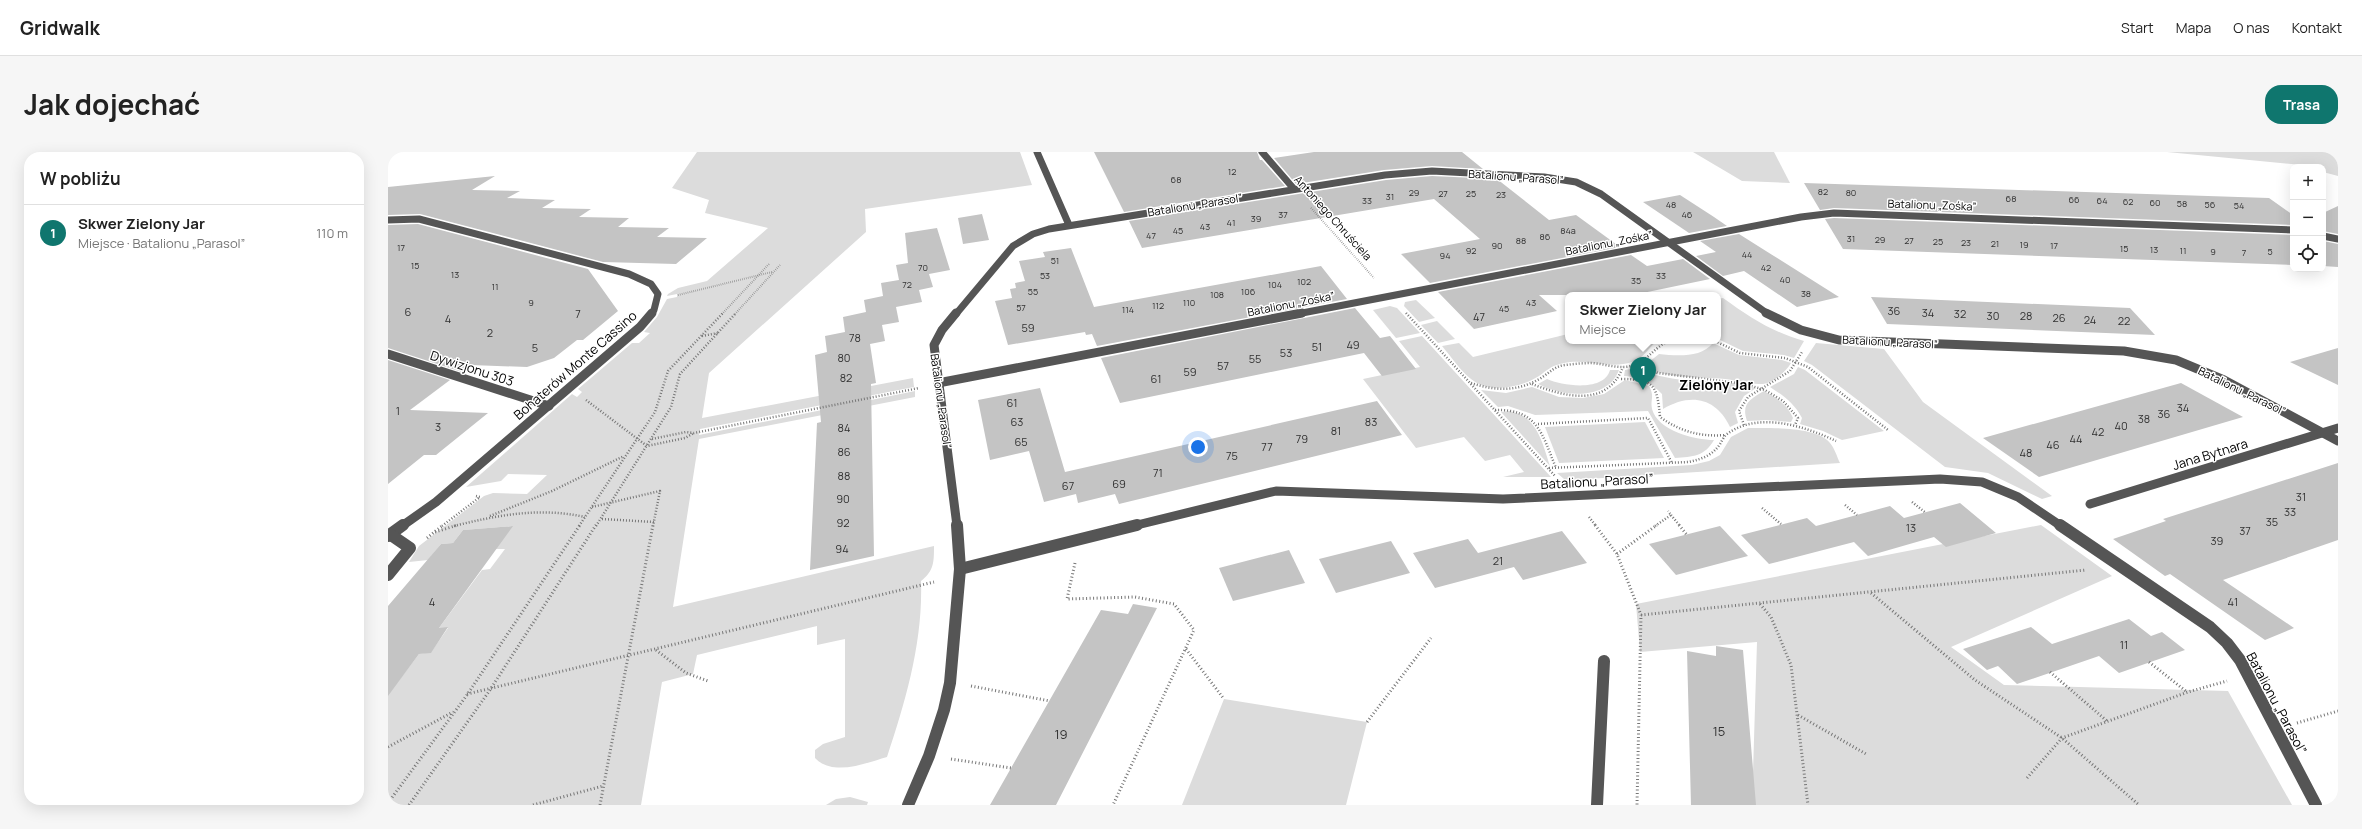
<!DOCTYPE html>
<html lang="pl">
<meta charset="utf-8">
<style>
body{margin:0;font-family:Manrope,sans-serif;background:#f6f6f6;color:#222}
.controls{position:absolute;right:12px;top:12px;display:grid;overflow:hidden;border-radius:8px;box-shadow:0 4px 16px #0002}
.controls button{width:36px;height:36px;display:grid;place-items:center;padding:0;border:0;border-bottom:1px solid #e0e0e0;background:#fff;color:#222;font:20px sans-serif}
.you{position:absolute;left:810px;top:295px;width:14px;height:14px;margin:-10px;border:3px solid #fff;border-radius:50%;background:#1a73e8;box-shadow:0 0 0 6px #1a73e833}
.badge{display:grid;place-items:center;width:26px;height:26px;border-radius:50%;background:#0f766e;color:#fff;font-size:13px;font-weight:700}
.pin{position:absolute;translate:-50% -33px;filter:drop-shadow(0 1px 2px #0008)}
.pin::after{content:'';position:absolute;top:21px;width:14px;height:12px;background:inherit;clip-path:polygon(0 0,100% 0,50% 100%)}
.popup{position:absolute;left:1177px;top:140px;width:156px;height:52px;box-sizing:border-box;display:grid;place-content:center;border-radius:8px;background:#fff;filter:drop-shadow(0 1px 3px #0005);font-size:13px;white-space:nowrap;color:#767676}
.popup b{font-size:15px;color:#222}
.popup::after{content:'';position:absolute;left:50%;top:100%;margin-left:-8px;border:8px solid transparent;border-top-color:#fff}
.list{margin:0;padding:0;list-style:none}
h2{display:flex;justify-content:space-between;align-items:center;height:52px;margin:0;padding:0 16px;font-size:17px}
h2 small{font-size:13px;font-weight:400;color:#767676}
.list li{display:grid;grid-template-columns:26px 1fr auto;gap:12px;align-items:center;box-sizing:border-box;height:56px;padding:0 16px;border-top:1px solid #e0e0e0}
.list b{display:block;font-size:15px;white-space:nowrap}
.list p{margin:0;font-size:13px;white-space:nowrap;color:#767676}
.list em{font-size:13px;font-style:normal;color:#767676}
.icon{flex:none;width:22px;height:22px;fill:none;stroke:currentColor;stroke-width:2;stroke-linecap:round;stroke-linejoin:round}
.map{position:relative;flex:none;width:1950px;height:653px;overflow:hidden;border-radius:16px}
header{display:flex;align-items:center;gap:24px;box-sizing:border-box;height:56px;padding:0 20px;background:#fff;border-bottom:1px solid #e0e0e0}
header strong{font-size:19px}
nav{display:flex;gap:22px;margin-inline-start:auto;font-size:14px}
.intro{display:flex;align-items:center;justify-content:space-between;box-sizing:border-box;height:96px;padding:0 24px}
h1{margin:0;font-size:28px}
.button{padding:10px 18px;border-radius:16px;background:#0f766e;color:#fff;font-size:14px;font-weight:700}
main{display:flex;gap:24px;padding:0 24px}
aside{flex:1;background:#fff;border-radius:16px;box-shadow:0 4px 16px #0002}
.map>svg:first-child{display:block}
.green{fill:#dcdcdc}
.building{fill:#c4c4c4}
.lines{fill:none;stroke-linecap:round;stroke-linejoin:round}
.path-far2{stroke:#777;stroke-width:2;stroke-dasharray:0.5 1.5;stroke-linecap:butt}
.path-far1{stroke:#777;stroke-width:2.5;stroke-dasharray:1 2;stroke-linecap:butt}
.path{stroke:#777;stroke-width:3;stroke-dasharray:1 2.5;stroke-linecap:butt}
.minor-far2{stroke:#555;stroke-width:7}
.minor-far1{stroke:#555;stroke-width:9}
.minor{stroke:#555;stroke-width:12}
.labels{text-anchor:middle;stroke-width:3;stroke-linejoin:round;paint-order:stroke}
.far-number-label{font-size:9px;fill:#313131}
.far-street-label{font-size:11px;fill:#000;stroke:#fff}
.number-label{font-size:11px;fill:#313131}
.street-label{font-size:13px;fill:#000;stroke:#fff}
.near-number-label{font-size:13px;fill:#313131}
.neighbourhood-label{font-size:14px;font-weight:bold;fill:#000;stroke:#fff}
</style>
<header>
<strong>Gridwalk</strong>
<nav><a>Start</a><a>Mapa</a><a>O nas</a><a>Kontakt</a></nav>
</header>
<div class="intro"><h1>Jak dojechać</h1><a class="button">Trasa</a></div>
<main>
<aside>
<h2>W pobliżu<small></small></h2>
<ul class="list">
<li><span class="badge">1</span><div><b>Skwer Zielony Jar</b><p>Miejsce · Batalionu „Parasol”</p></div><em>110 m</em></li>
</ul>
</aside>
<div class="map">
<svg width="1950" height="653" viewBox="0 0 1950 653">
<rect width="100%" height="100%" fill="#fff"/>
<!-- green -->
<g class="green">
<path d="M309 0H632L644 33 477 57 478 80 321 221 314 266 525 226 526 235 312 277 311 283 527 239V245L311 287 285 455 546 394C546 410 546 419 533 429 535 490 518 548 499 605 478 611 445 625 427 606V598L435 592 457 585V487L429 493V474L309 503 305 522 274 530 253 653H0V532L9 531 31 502 43 500 60 476H51L94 418 102 417 117 397H107L124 374 75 378 65 391 53 392 40 408 21 410 31 394 96 344 105 341 139 342 159 323 120 322 113 329 78 335 184 242 189 245 194 240 190 237 244 191H251L262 181 256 180 269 165 279 147 289 145V142L279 144 280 142 290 136 319 129 380 76 317 61 321 48 284 36Z"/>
<path d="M1305 0H1386L1402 31 1354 29Z"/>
<path d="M1779 0H1950V24L1935 20V15Z"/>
<path d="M1335 146C1363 166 1382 179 1416 189L1406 206 1396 203 1355 199 1330 187V147Z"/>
<path d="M1028 148 1047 166 1031 170 1016 154 1017 150Z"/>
<path d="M1002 154 1009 156 1032 181 1008 186 985 158Z"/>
<path d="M1049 169 1067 187 1050 191 1033 173Z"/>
<path d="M1180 182V189H1269C1260 196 1256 206 1244 210 1221 218 1196 205 1172 212 1163 214 1158 219 1151 224 1137 233 1118 238 1101 235 1080 232 1067 209 1054 194L1071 191 1085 205Z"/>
<path d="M1034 184 1163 325H1115L1136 320 1122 303 1097 309 1076 285 1028 296 975 227 1032 215 1011 189Z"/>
<path d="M1325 191 1351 203 1394 208 1403 211C1397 221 1383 233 1371 232 1360 232 1348 228 1337 227 1309 224 1281 228 1256 214L1271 202C1289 204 1313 206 1325 191Z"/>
<path d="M1428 191 1496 197 1535 250 1664 344 1654 347 1600 321 1557 315 1424 213 1416 209Z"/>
<path d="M1410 215 1417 218 1496 279 1454 288 1435 279 1412 272 1414 266C1406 251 1396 244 1382 235L1406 222Z"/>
<path d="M1249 216C1276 229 1302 228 1331 230 1343 230 1356 233 1368 236L1356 244 1347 260 1350 271 1342 275C1328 245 1302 241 1275 257L1274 242C1263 231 1253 225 1236 224L1237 218Z"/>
<path d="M1222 218H1231C1220 249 1174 245 1150 232L1159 227C1175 234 1216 240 1222 218Z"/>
<path d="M1237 228 1261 234C1267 245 1262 247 1264 257 1270 279 1307 288 1326 288 1317 304 1305 305 1287 306L1260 259 1147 263 1120 254 1110 255 1093 238 1118 241 1144 235 1171 245 1195 246 1216 242Z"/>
<path d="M1376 239C1389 246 1399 252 1405 266L1403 270 1378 268 1359 269C1353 252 1362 247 1376 239Z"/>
<path d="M1121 259C1149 264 1154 290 1162 314L1113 260Z"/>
<path d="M1257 270 1276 306 1171 311 1157 275Z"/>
<path d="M1360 276C1380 276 1429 274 1442 291 1447 297 1449 305 1452 311L1183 328 1176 327 1169 321 1304 313 1321 309 1332 303 1343 285Z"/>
<path d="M1653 373 1724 424 1563 495 1616 533 1840 539 1904 653H1364L1369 490 1252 500 1248 452Z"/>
<path d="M836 547 979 570 958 653H794Z"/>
<path d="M462 645 480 650 479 653H438L448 647Z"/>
</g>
<!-- building -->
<g class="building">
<path d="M706 0H869L872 8H874L897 34 736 60Z"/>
<path d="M926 0H1074L1095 17 1044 14 996 18 908 32 886 6Z"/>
<path d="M107 24 84 38 132 39 119 46 167 48 154 56 203 57 191 65 241 66 230 75 281 76 269 85 319 86 288 112 215 110 32 62 0 63V35Z"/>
<path d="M1044 24 1109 27 1161 68 1188 63 1232 95 1042 131 1013 102 1092 87 1046 47 754 96 741 69 998 28Z"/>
<path d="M1416 31 1881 46 1905 63V73L1446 56 1432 58Z"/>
<path d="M1292 43 1326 65 1339 74 1301 81 1255 50Z"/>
<path d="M1950 54V82L1935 79V61Z"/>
<path d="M594 62 601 88 575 92 570 66Z"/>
<path d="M1446 66 1905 83V113L1455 97 1437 67Z"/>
<path d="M30 72 200 117 230 159 195 188H189L166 206 139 215 83 213 74 220 0 196V73Z"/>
<path d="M549 76 562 118 541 122 545 135 531 138 534 150 508 155 511 170 494 173 497 189 482 192 488 231 483 232 486 404 422 418 429 271 433 270 427 203 439 200 437 184 457 180 455 165 478 160 476 148 495 144 493 131 511 128 508 113 520 111 517 81Z"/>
<path d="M1351 82 1370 94 1451 145 1409 155 1356 119 1335 124 1308 104 1328 100 1312 89Z"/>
<path d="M1935 89 1950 92V115L1935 114Z"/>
<path d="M683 96 706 155 933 114 959 147 709 194 704 182 698 183 697 180 620 193 607 149 624 146 622 137 628 136 627 131 637 129 631 109 657 105 655 100Z"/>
<path d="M1243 103 1259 114 1295 107 1322 127 1245 143H1151L1169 159 1086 177 1050 140Z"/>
<path d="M1483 145 1742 156 1767 183 1499 172Z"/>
<path d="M967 156 992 186 1002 184 1028 217 994 224 976 201 732 251 713 206Z"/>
<path d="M1950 196V233L1902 210Z"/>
<path d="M0 208 62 228 22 258 100 261 48 303H36L0 332Z"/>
<path d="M1793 231 1855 265 1651 325 1595 286Z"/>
<path d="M652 236 677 320 989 249 1014 283 731 352 727 342 690 351 688 342 656 350 641 299 602 308 590 248Z"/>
<path d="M1950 311V388L1835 428 1906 476 1877 488 1782 422 1777 424 1725 387 1778 369 1775 367Z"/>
<path d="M1572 351 1608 381 1558 395 1546 385 1480 404 1466 390 1381 412 1353 383 1419 366 1428 374 1502 354 1516 366Z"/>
<path d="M125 374 51 476 60 475 43 501 31 502 0 544V454L53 392 65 391 75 378Z"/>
<path d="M1332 374 1360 404 1288 423 1261 392Z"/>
<path d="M1174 379 1199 411 1135 428 1126 415 1047 436 1025 401 1080 387 1090 401Z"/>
<path d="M1003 389 1022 421 948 441 931 407Z"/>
<path d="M901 398 917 431 845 449 831 416Z"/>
<path d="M745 452 769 456 668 653H602L713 458 740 462Z"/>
<path d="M1741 467 1763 484 1774 480 1797 498 1731 521 1711 504 1629 532 1610 514 1599 518 1575 497 1643 475 1664 492Z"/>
<path d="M1328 494 1355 498 1368 653H1303L1299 499 1328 504Z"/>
</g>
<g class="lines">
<!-- path-far2 -->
<g class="path-far2">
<path d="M923 56 986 126"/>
<path d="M290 143 384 120"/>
<path d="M334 162 381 112"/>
<path d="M347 162 393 112"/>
</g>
<!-- path-far1 -->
<g class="path-far1">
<path d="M1018 161 1167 324"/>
<path d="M314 184 330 181"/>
<path d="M1327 189 1352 201 1397 206 1420 215 1500 278"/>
<path d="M1249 213 1270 221 1357 232 1377 238 1395 249 1410 266 1407 273"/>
<path d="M1233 227C1267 227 1269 234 1272 265 1293 280 1313 285 1338 283"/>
<path d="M1083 231C1107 239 1130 240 1153 226 1161 221 1167 214 1177 213 1186 212 1195 211 1204 211 1217 212 1230 217 1243 214 1259 210 1266 195 1281 189"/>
<path d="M1144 232C1177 245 1219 256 1235 215"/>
<path d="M198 248 259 294 297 286 306 281"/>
<path d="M1107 258C1150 257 1154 282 1168 316"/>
<path d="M1150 272 1260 266 1284 311"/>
<path d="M1356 273 1351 259 1360 245 1402 219 1414 200"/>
<path d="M264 287 298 280 306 281 531 236"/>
<path d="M1161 316 1301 310C1314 307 1325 303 1332 292 1334 289 1336 284 1339 282 1371 259 1416 274 1448 289"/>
<path d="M1524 350 1538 361"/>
<path d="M1457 353 1469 363"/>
<path d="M204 355 272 339 265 374"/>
<path d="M1374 356 1393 372"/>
<path d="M1283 363 1292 374"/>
<path d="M102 364 164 339 236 304"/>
<path d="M1201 365 1208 374"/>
<path d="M214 367 266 370"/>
<path d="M54 374 92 345 88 344"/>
<path d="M66 374C110 363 152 355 197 365"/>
<path d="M191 374 267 260 280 219 335 161"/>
<path d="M208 374 283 255 292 222 348 161"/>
<path d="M1267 374 1283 363 1280 359"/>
</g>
<!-- path -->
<g class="path">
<path d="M1207 373 1229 402 1253 463 1249 653"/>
<path d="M1291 373 1299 383"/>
<path d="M47 380 70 373"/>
<path d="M39 386 55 373"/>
<path d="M1229 402 1269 373"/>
<path d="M687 411 679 447 747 445 786 452 806 478 725 653"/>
<path d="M1483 441 1587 528 1674 586 1751 653"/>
<path d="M1372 452 1383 465 1403 513 1420 653"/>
<path d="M1253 463 1698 418"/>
<path d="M798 497 836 547"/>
<path d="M268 498 298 521 320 529"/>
<path d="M1761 510 1799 540"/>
<path d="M1662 520 1719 569"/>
<path d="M583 534 662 549"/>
<path d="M79 542 546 430"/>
<path d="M1410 563 1478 602"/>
<path d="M979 570 1043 486"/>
<path d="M1909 571 1950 559"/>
<path d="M0 595 65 560"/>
<path d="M563 607 623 616"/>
<path d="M1639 626 1674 586 1800 540 1839 529"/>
<path d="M0 651 79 543 192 373"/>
<path d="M21 653 102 538 208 373"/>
<path d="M145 653 215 634"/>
<path d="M212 653 265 373"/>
</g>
<!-- minor-far2 -->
<g class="minor-far2">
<path d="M649 0 681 73"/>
<path d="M874 0 906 37"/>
<path d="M0 68 31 67 241 122 263 132 270 142 266 158 263 162"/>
<path d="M1935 84 1950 87"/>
<path d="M568 162 625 94 645 82 661 77 997 23 1044 19 1156 25 1188 30 1213 42 1380 162"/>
<path d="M909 162 1413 65 1446 61 1905 78"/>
</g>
<!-- minor-far1 -->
<g class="minor-far1">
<path d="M568 161 554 178 546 193 569 374"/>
<path d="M1378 161 1413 178 1451 188 1736 199 1788 208 1836 228 1950 289"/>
<path d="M0 202 161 254"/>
<path d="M550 231 914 161"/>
<path d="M1702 352 1950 276"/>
<path d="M14 374 48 350 252 175 264 161"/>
<path d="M745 374 888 339 1115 347 1552 327 1594 330 1630 345 1673 374"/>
</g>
<!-- minor -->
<g class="minor">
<path d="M1672 373 1822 475 1839 491 1852 508 1928 653"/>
<path d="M0 384 15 373"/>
<path d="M572 417 749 373"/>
<path d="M0 423 22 396 3 383"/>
<path d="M520 653 541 604 556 558 562 531 572 417 569 373"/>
<path d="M1209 653 1216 509"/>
</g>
</g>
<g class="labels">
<!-- far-number labels -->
<g class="far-number-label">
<text x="844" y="23">12</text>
<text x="788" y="31">68</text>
<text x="1435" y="43">82</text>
<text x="1026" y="44">29</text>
<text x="1463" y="44">80</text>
<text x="1055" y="45">27</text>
<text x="1083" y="45">25</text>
<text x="1113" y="46">23</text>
<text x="1002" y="48">31</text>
<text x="1623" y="50">68</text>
<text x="1686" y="51">66</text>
<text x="979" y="52">33</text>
<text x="1714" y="52">64</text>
<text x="1740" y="53">62</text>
<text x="1767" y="54">60</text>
<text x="1794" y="55">58</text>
<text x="1283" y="56">48</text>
<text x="1822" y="56">56</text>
<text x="1851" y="57">54</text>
<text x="895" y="66">37</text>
<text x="1299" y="66">46</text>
<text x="868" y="70">39</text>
<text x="843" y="74">41</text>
<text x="817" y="78">43</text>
<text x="790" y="82">45</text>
<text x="1180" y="82">84a</text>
<text x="763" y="87">47</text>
<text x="1157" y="88">86</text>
<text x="1463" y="90">31</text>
<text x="1492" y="91">29</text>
<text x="1133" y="92">88</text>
<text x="1521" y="92">27</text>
<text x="1550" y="93">25</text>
<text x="1578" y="94">23</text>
<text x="1607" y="95">21</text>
<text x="1636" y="96">19</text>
<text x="1109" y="97">90</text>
<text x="1666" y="97">17</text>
<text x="13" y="99">17</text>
<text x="1736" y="100">15</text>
<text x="1766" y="101">13</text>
<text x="1083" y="102">92</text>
<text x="1795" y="102">11</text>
<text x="1825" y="103">9</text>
<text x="1882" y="103">5</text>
<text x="1856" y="104">7</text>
<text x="1359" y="106">44</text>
<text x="1057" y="107">94</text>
<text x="667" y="112">51</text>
<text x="27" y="117">15</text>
<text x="535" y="119">70</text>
<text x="1378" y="119">42</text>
<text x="67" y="126">13</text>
<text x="657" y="127">53</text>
<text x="1273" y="127">33</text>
<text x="1397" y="131">40</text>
<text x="1248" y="132">35</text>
<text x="916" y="133">102</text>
<text x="519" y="136">72</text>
<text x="887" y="136">104</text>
<text x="107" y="138">11</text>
<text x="645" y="143">55</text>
<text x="860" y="143">106</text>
<text x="1418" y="145">38</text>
<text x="829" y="146">108</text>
<text x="143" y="154">9</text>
<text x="801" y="154">110</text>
<text x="1143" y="154">43</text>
<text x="770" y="157">112</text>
<text x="633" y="159">57</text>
<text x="1116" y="160">45</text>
<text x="740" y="161">114</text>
</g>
<!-- far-street labels -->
<g class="far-street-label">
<text transform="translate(1128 25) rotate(4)" y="4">Batalionu „Parasol”</text>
<text transform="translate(807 53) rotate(-9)" y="4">Batalionu „Parasol”</text>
<text transform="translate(1544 53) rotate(2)" y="4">Batalionu „Zośka”</text>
<text transform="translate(945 66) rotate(48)" y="4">Antoniego Chruściela</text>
<text transform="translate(1221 91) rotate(-11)" y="4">Batalionu „Zośka”</text>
<text transform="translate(903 152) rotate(-11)" y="4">Batalionu „Zośka”</text>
<text transform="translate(1502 190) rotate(3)" y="4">Batalionu „Parasol”</text>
<text transform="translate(1854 239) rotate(26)" y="4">Batalionu „Parasol”</text>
<text transform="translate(553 249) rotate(82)" y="4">Batalionu „Parasol”</text>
</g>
<!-- number labels -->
<g class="number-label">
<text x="1506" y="163">36</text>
<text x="20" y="164">6</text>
<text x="1540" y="165">34</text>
<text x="190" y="166">7</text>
<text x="1572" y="166">32</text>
<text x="1605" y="168">30</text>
<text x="1638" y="168">28</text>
<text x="1091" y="169">47</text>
<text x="1671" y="170">26</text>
<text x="60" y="171">4</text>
<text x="1702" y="172">24</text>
<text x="1736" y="173">22</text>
<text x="640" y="180">59</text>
<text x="102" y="185">2</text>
<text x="467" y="190">78</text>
<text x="965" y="197">49</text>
<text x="929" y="199">51</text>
<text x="147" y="200">5</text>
<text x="898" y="205">53</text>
<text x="456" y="210">80</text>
<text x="867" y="211">55</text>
<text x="835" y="218">57</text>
<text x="802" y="224">59</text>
<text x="458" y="230">82</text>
<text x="768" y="231">61</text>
<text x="624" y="255">61</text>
<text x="1795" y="260">34</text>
<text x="10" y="263">1</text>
<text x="1776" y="266">36</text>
<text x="1756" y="271">38</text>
<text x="629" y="274">63</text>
<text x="983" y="274">83</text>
<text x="1733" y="278">40</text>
<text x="50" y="279">3</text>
<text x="456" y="280">84</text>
<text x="948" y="283">81</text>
<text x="1710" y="284">42</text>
<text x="914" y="291">79</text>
<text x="1688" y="291">44</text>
<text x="633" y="294">65</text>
<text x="1665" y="297">46</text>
<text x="879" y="299">77</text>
<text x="456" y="304">86</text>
<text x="1638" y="305">48</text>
<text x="844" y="308">75</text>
<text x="770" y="325">71</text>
<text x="456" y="328">88</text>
<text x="731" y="336">69</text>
<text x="680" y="338">67</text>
<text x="1913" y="349">31</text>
<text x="455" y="351">90</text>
<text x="1902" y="364">33</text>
<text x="1884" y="374">35</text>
<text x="455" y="375">92</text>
<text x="1523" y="380">13</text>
<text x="1857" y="383">37</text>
<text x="1829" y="393">39</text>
<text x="454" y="401">94</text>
<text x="1110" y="413">21</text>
<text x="44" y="454">4</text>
<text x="1845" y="454">41</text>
<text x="1736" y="497">11</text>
</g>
<!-- street labels -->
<g class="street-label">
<text transform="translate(187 213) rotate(-41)" y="5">Bohaterów Monte Cassino</text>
<text transform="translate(84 216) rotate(18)" y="5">Dywizjonu 303</text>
<text transform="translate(1822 302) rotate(-17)" y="5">Jana Bytnara</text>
<text transform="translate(1209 329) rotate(-3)" y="5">Batalionu „Parasol”</text>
<text transform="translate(1889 551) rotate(62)" y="5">Batalionu „Parasol”</text>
</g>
<!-- near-number labels -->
<g class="near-number-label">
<text x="1331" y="584">15</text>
<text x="673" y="587">19</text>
</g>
<!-- neighbourhood labels -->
<g class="neighbourhood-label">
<text x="1328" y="238">Zielony Jar</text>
</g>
</g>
</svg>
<div class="controls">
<button>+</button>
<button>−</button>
<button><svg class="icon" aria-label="locate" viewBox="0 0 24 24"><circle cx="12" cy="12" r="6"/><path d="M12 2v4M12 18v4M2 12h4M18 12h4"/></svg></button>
</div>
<div class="you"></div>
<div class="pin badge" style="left:1255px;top:238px">1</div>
<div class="popup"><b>Skwer Zielony Jar</b>Miejsce</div>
</div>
</main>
